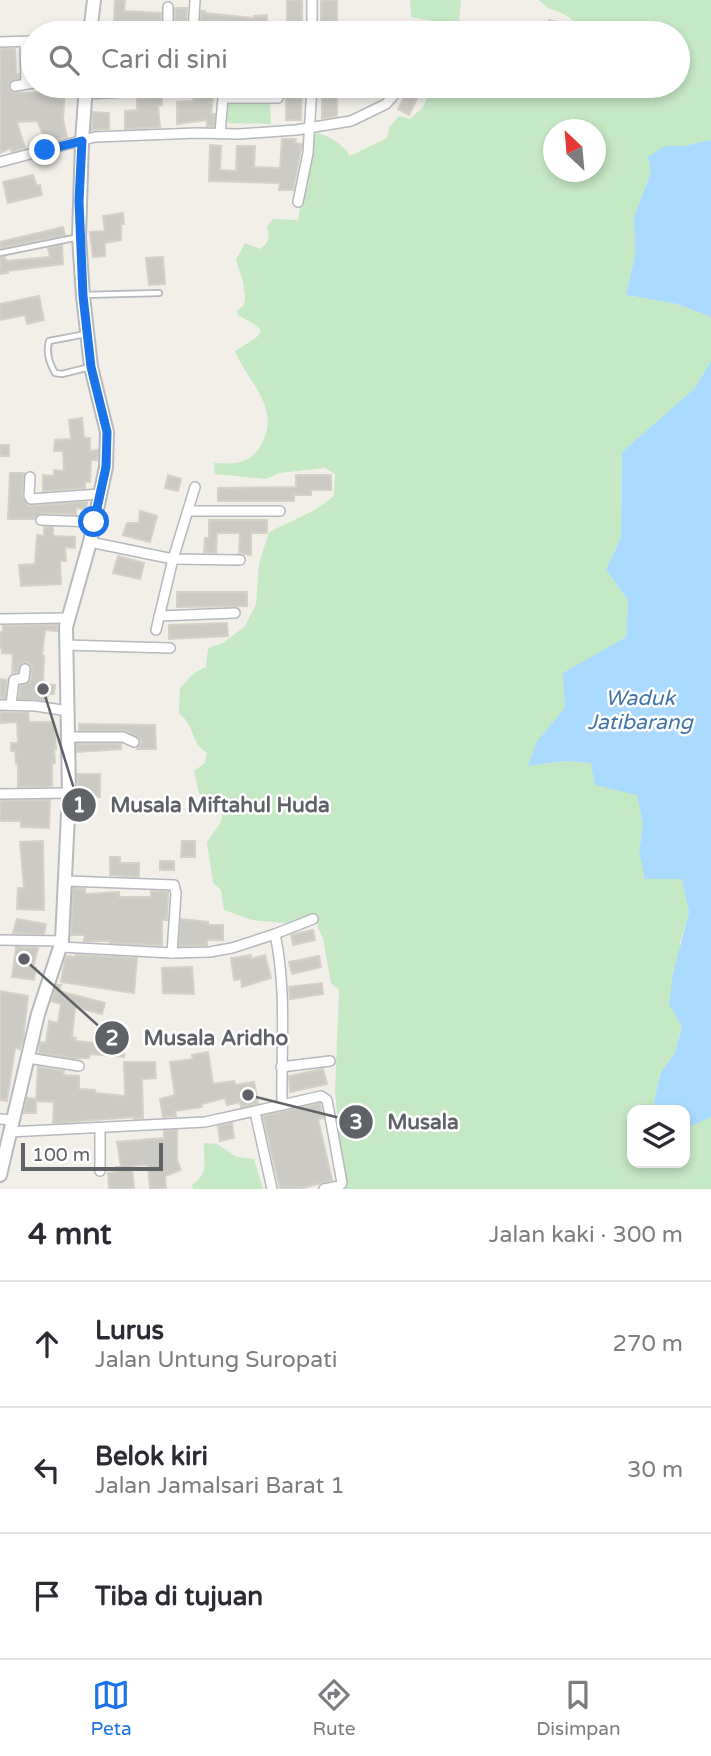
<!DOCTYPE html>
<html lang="id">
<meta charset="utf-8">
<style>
body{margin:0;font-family:"Varela Round",sans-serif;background:#f7f7f7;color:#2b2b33}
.controls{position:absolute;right:21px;bottom:21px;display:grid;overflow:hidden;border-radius:14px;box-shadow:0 4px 10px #0003}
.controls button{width:63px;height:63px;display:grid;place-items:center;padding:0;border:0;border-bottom:2px solid #e1e1e2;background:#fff;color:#2b2b33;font:35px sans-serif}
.compass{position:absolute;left:543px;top:119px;width:63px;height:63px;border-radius:50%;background:#fff;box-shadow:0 4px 10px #0003;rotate:334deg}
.scale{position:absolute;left:21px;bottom:18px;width:142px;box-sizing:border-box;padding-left:7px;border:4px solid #5f6368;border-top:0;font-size:19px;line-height:24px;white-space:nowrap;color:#5f6368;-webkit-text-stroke:5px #fff;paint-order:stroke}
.stop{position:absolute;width:21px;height:21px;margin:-16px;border:5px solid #1a73e8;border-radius:50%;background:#fff}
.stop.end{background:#1a73e8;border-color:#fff;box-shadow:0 2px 7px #0008}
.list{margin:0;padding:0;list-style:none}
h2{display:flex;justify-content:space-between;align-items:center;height:91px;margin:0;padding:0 28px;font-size:30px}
h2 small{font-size:23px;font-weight:400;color:#7c7c81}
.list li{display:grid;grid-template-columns:46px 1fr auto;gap:21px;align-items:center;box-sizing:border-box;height:126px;padding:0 28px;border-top:2px solid #e1e1e2}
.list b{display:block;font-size:26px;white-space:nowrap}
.list p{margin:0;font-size:23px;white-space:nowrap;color:#7c7c81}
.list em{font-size:23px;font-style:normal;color:#7c7c81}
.icon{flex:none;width:38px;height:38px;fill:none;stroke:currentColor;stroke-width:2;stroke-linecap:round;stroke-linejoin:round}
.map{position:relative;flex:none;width:711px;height:1189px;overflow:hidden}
.search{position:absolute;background:#fff;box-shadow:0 4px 10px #0003;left:21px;right:21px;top:21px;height:77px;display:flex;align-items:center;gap:18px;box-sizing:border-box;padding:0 24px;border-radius:38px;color:#7c7c81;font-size:26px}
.sheet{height:469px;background:#fff}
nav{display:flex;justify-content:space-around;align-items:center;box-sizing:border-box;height:98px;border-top:2px solid #e1e1e2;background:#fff;font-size:19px;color:#7c7c81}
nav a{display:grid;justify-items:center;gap:4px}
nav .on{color:#1a73e8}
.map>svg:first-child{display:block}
.green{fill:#c5e8c5;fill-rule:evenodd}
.water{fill:#aadaff}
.building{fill:#cccac5;stroke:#d6d1c6;stroke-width:2}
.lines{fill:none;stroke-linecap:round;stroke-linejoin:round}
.lane-casing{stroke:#b5b8bc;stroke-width:8}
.street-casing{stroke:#b5b8bc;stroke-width:12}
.secondary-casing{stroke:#b6babf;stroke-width:16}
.lane{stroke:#fff;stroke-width:4.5}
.street{stroke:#fff;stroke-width:9}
.secondary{stroke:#fff;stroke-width:12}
.route{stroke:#1a73e8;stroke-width:9}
.labels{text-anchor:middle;stroke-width:5;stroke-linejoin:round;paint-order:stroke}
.water-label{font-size:21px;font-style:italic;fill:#4174aa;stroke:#fff}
.leader{fill:none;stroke:#5f6368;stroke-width:2.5}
.callout-dot{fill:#5f6368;stroke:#fff;stroke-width:2.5}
.mark-label{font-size:21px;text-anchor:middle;font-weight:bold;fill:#fff}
.callout-label{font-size:21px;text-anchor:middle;font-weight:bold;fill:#5f6368;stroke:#fff;stroke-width:5;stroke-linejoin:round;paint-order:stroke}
</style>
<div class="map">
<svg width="711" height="1189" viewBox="0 0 711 1189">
<rect width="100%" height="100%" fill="#f1efe8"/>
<!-- green -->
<g class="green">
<path d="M410 0H461L459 21 438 22 411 17Z"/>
<path d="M539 0H711V140L684 146H665L651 172 634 217 635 256 626 295 677 304 709 316 711 319V361L695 388 622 452 621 537 606 570 628 600 626 637 564 673 565 708 537 741 528 766 564 761 591 763 619 790 637 795 643 824 639 851 682 878 689 912 680 943 682 1025 675 1053 661 1072 654 1102 656 1110H632V1163H685V1129L711 1117V1189H334L344 1186 335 1091 339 990 331 983 323 938 318 928V916L285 923 252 920 224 910 221 890 213 883 207 842 221 822 223 811 199 793 194 771 205 763 207 753C189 741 197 729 179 713L180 688 194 673 206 667 208 648 223 643 245 626 256 604 259 564 269 532 315 510 334 496 335 474 325 468 279 473 266 479 215 474 214 463C234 464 250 465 261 445 282 408 248 383 235 351L256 338 261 331 256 325 238 315 237 311 244 305 245 296 243 282 236 260 245 243 260 249C269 243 270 237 267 227L273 219 298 220 301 201 308 186 311 151 316 133C331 136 342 144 350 156L387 138 389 128 399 116 410 119 423 107 433 86H678V33H590L564 14 548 8ZM554 130H596V172H554Z"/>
<path d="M270 101 271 124 227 123 228 102Z"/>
<path d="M204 1143 217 1144 237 1157 254 1159 263 1189H193L192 1185C210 1172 203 1163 204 1143Z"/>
</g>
<!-- water -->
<g class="water">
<path d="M711 140V319L709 316 677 304 626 295 635 256 634 217 651 172 648 157 665 146H684Z"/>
<path d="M711 361V1117L685 1129V1110H656L654 1102 661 1072 675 1053 682 1026 669 1004 673 974 689 912 682 879H645L639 851 643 824 637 795 595 785 591 763 564 761 528 766 537 741 565 708 563 673 626 637 628 600 606 570 621 537 622 452 695 388Z"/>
</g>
<!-- building -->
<g class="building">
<path d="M115 0H125L124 11 161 13V24H154L153 33H118V22H114Z"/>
<rect x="287" y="0" width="15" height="33"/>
<rect x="321" y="0" width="16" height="33"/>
<path d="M175 8H187L186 27H175Z"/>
<path d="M201 11H205V13L254 18V16L267 15V33H257V26H241V33H220L221 30 209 29V24H201Z"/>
<path d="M549 20 557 22 555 33H547Z"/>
<path d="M0 49H15L16 75 19 74V78L9 83 8 88 12 92 32 93 65 88 63 120 67 137 37 145 36 140 45 138 37 121 17 122 25 148 12 152 11 148 0 153Z"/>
<path d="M286 86H302L301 120H286Z"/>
<path d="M322 86H337V116L322 118Z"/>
<path d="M410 86H423L409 115 398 109Z"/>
<path d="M193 96 213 97 211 114H215L214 126H207V120L177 124V102L193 101Z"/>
<path d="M162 97V105L158 106 160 127 125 129V111L137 110V98Z"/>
<path d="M93 112 109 113V129L92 130Z"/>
<path d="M282 139H296L295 143 302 144 293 190H279L280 183 209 181 210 145 221 146 220 170 236 171 237 146H255L254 167 280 168Z"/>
<path d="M33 175 37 186 40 185 42 195 8 203 3 182Z"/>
<path d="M123 213 124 224H121V240L105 243V256L93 257 90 232 105 231 103 216Z"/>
<path d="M63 227 65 235 0 248V242Z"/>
<path d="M62 245 63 264 7 271 8 273 0 274V258L5 257 6 261 50 257 48 248Z"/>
<path d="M163 257 165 284 149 285 146 258Z"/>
<path d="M39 296 44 320 27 324 25 315 0 320V304Z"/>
<path d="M82 418 84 438H90V451L98 450 97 460H91L90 482H85V488L43 491V475L54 476V470L64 471 63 451H54L55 440 71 439 69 420Z"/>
<rect x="0" y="445" width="9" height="11"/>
<path d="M10 473H24L22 496 29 506 87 502 86 509 76 508V514L41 513 34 519H8Z"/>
<path d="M168 475 181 479 178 491 165 488Z"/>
<path d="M296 475H331V490H311V495H294V501H218V488L296 487Z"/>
<path d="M140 511 157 516 150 542 123 535 127 523H139Z"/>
<path d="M209 520H267V533H251V555L239 553 240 533H217L216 553 204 552 205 538H209Z"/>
<path d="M44 527H53V536L75 537V548L65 547 66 561H60L61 584 21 586 19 565 35 564 37 535 44 536Z"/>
<path d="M118 556 144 563 140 579 113 573Z"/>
<path d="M177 592H247V606L177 607Z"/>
<path d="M227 623 228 636 169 639V625Z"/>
<path d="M57 625V631L45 630 42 656H44L43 684 55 685 54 694H48L47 701 19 699 20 686 29 683 31 680 32 667 29 663 23 662 19 665 18 672 12 673 13 654 2 653V648H0V632H3V626Z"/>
<path d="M0 679 7 680 5 698H0Z"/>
<path d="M0 712 28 713 29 722H54L56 749H54L55 763H52V786L18 787V764H16L15 751H11V743H18L17 722 0 723Z"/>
<path d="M79 724 155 725 156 749H137L141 744 140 739 125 730H79Z"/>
<path d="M77 744H121V749L77 752Z"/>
<path d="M77 774H100V797H78Z"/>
<path d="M50 800 49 828 21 827V821H0V801Z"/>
<path d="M43 841 44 910 17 909 18 888H24L20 842Z"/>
<path d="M182 841H195V857H181Z"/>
<path d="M110 857H120V863H139V877L110 875Z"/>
<rect x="160" y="861" width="14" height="9"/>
<path d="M73 888 85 889V894L119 892V897H151V891L168 892 167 920H162V945L110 943V941H84L85 935H71Z"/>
<path d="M17 919 46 924 44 934 13 933Z"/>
<path d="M181 919 208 922V925H223V940H207V945L179 946Z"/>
<path d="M313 930 315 940 293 945 291 935Z"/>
<path d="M16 947 38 948 33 968H36L34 980 12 977Z"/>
<path d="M76 955 137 958 134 993 61 982 66 956 75 957Z"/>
<path d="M251 955V959L265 955 271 978 242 987 241 979 234 980 231 958Z"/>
<path d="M319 956 321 967 292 974 289 962Z"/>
<path d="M187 967H192L194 994 163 993 162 968Z"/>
<path d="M322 983 323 994 290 999 289 987Z"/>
<path d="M57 985H61L59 991 105 1003 102 1014 75 1007 72 1037 76 1038 75 1041 125 1046 124 1057 90 1054 89 1058H71L39 1053 40 1042 46 1043 49 1021 58 1023 61 1004 51 1001Z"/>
<path d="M0 991 28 996 23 1039 20 1049 15 1048 7 1101 0 1100Z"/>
<path d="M208 1052 213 1084 234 1081 235 1085 254 1082 258 1103 241 1107 240 1102 227 1105 225 1098 202 1104V1107L175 1111 176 1116 163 1117 160 1099 175 1095 170 1062 193 1059 192 1055Z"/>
<path d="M124 1062H155L156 1078 142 1079 143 1118 134 1119V1117L53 1123 54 1102 36 1101 38 1067 64 1071 63 1075 79 1076V1089L95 1090V1093L125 1096Z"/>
<path d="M323 1069 327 1084 290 1092 289 1076Z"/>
<path d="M27 1098 36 1099V1113H24Z"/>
<path d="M320 1103 323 1118 318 1119 332 1180 300 1189H280L263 1116Z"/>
<path d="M232 1123 234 1138 220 1141 218 1126Z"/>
<path d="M177 1130V1160L181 1170 165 1176 166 1189H150L148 1165 132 1166 134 1189H109L108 1173 117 1172 116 1167H121L117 1142 164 1138V1131Z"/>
</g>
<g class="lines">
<!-- lane casing -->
<g class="lane-casing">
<g id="lane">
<path d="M0 253 79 237"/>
<path d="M83 295 159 293"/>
<path d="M86 334 49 341C46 353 49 362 55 373L62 374 90 367"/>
</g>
</g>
<!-- street casing -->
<g class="street-casing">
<g id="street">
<path d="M195 0 193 33H198"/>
<path d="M312 0V33"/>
<path d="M168 33V7"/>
<path d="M0 42 33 41"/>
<path d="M25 42 26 84"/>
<path d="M15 86 33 83"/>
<path d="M85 94 161 90 165 86"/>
<path d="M224 98H278"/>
<path d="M220 133 224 86"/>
<path d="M0 162 95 137 197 133 239 134 296 130 351 121 386 104 393 96 397 86"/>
<path d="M298 202 308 153 312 86"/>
<path d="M30 477 29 496 31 499 100 494"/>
<path d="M189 511H280"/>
<path d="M41 520 94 522"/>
<path d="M90 542 173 559 240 560"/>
<path d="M159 616 235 613"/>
<path d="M0 619 67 618"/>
<path d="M156 630 173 559 195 487"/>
<path d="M65 645 170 648"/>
<path d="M0 705 36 706 68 711"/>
<path d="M11 705 14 680 24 678 25 669"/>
<path d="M69 737H123L134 742"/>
<path d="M0 794 69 793"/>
<path d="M67 881 174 885 176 893 172 953"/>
<path d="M275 934 313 919"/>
<path d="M0 940 62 941"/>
<path d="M28 1058 79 1066"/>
<path d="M281 1067 330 1061"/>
<path d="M282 1105 321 1096 327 1100 342 1183 339 1186 324 1189"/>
<path d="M255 1112 272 1189"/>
<path d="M0 1119 12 1120"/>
<path d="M100 1129V1171"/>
<path d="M9 1132 205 1122 282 1105C281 1048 287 990 275 934L232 948 210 952 172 953 61 947"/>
</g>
</g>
<!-- secondary casing -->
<g class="secondary-casing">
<g id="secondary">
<path d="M90 33 94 0"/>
<path d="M0 1175 38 1014 62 941 69 793 66 627 90 542 106 467 107 432 91 367 83 296 79 237 82 141 86 86"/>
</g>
</g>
<!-- lane -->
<use href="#lane" class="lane"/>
<!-- street -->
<use href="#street" class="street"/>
<!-- secondary -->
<use href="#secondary" class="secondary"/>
</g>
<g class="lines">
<!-- route -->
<path class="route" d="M45 150 82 141 79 201 83 296 91 367 107 432 106 467 94 522"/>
</g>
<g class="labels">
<!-- water labels -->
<g class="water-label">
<text x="640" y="705">Waduk<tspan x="640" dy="24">Jatibarang</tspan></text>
</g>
</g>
<!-- callouts -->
<path class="leader" d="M43 689L79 805M24 959L112 1038M248 1095L356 1122"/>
<g class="callout-dot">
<circle cx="43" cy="689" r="7"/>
<circle cx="24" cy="959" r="7"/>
<circle cx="248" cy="1095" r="7"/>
<circle cx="79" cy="805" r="18"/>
<circle cx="112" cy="1038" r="18"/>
<circle cx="356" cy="1122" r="18"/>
</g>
<g class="mark-label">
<text x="79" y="812">1</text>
<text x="112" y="1045">2</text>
<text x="356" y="1129">3</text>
</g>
<g class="callout-label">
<text x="220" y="812">Musala Miftahul Huda</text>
<text x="216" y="1045">Musala Aridho</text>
<text x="423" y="1129">Musala</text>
</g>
</svg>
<div class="controls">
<button><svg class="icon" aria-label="layers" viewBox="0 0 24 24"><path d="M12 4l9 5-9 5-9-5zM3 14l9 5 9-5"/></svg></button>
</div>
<svg class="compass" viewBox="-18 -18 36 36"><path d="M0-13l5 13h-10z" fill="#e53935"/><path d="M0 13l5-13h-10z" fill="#7c7c81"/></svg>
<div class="scale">100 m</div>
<div class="stop" style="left:94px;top:522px"></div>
<div class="stop end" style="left:45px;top:150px"></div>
<div class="search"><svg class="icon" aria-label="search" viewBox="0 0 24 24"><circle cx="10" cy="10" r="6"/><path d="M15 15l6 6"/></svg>Cari di sini</div>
</div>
<section class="sheet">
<h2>4 mnt<small>Jalan kaki · 300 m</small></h2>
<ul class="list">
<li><svg class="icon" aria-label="ahead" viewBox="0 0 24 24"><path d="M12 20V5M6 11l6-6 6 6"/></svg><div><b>Lurus</b><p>Jalan Untung Suropati</p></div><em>270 m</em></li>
<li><svg class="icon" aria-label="left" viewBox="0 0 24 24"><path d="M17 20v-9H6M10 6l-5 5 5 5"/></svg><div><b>Belok kiri</b><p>Jalan Jamalsari Barat 1</p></div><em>30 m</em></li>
<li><svg class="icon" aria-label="arrive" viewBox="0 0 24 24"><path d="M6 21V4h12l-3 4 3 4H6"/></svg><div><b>Tiba di tujuan</b></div></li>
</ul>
</section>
<nav>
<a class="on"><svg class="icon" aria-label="map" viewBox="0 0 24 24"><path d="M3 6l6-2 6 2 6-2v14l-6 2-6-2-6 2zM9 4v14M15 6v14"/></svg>Peta</a>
<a><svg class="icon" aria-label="directions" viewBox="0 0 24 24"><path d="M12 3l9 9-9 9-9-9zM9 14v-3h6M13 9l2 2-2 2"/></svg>Rute</a>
<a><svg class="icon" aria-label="saved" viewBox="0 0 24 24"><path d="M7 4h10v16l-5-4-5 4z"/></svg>Disimpan</a>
</nav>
